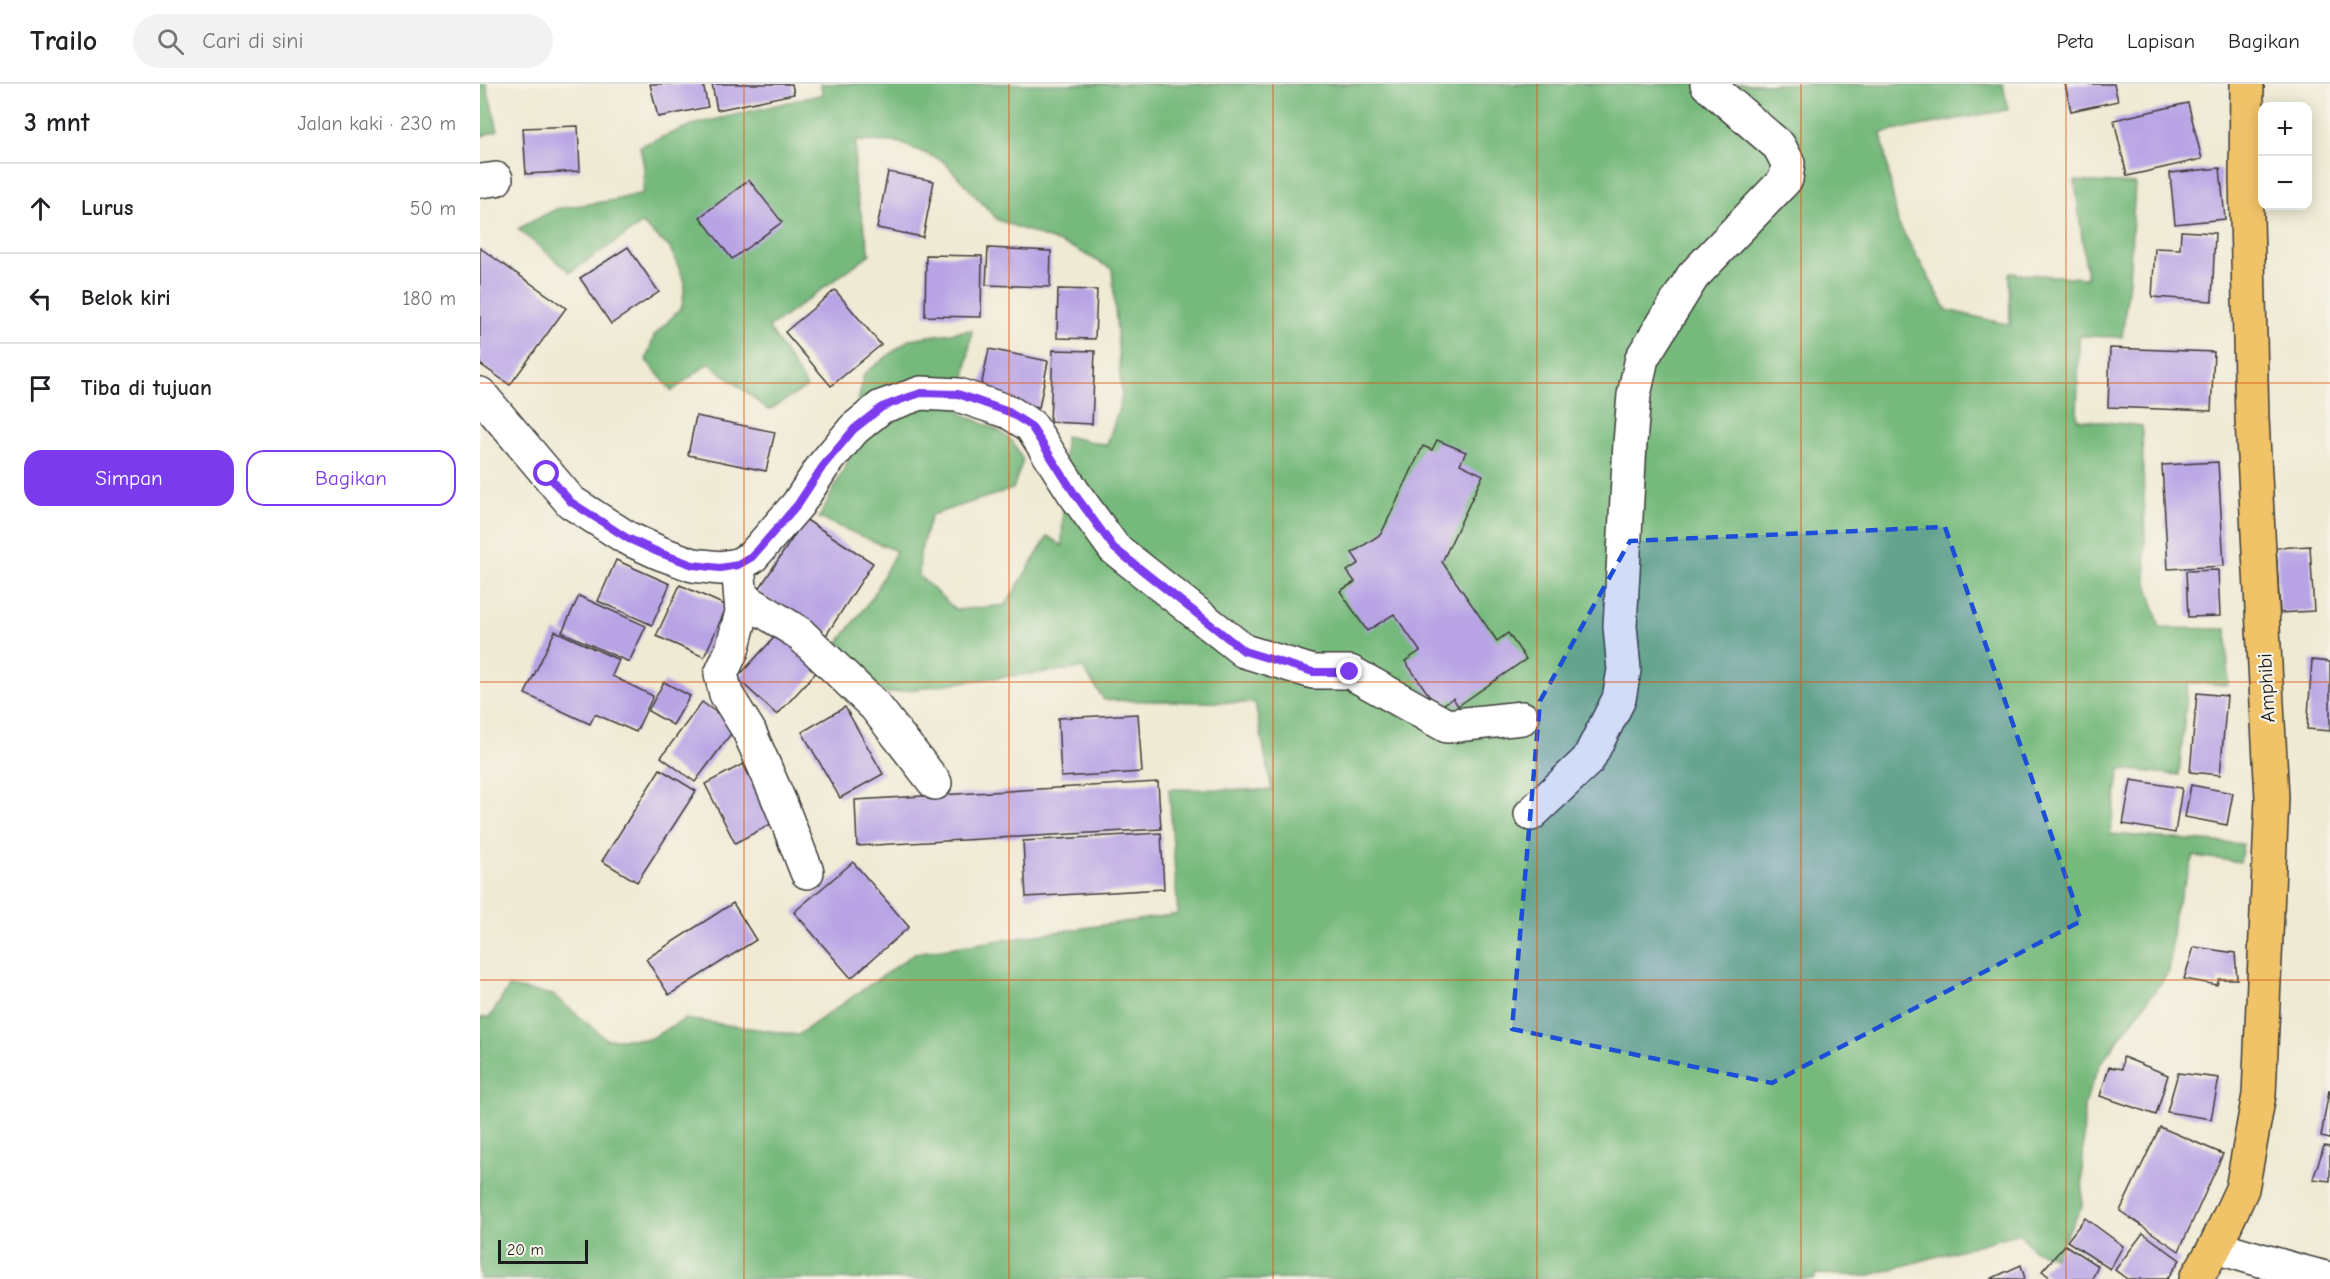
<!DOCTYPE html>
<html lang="id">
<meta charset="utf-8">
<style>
body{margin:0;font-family:"Comic Neue",sans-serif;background:#f2f2f2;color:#202124}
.controls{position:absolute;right:18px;top:18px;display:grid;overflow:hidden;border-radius:12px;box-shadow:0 3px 15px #0003}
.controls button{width:54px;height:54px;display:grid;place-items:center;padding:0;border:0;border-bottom:2px solid #e0e0e0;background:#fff;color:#202124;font:30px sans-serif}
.scale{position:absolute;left:18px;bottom:15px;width:90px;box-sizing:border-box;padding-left:6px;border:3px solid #1c1c1c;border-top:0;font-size:16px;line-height:21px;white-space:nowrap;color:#1c1c1c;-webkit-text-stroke:4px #f7f3e8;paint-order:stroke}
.stop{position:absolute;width:18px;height:18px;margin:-14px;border:4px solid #7c3aed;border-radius:50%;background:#fff}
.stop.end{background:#7c3aed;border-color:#fff;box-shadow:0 2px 6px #0008}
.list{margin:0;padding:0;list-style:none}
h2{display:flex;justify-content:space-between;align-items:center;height:78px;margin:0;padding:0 24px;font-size:26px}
h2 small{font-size:20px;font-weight:400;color:#757577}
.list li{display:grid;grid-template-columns:39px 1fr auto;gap:18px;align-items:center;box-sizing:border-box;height:90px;padding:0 24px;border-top:2px solid #e0e0e0}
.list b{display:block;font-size:22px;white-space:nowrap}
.list em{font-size:20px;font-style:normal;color:#757577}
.actions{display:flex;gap:12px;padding:18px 24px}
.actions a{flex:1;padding:14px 0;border:2px solid #7c3aed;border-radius:18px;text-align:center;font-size:21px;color:#7c3aed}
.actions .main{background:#7c3aed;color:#fff}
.icon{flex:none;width:33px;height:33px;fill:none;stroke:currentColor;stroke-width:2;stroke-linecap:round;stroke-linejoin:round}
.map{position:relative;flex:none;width:1850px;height:1195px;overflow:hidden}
header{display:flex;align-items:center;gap:36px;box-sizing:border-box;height:84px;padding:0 30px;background:#fff;border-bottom:2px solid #e0e0e0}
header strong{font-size:28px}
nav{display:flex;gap:33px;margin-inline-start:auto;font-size:21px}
.search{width:420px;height:54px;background:#f2f2f2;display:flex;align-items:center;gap:15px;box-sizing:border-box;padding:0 21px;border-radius:33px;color:#757577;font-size:22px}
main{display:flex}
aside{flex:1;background:#fff}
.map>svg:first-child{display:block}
.forest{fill:#76b97c;stroke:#496a4c;stroke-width:1.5}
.building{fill:#b8a3e5}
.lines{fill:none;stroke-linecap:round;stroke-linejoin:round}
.minor-casing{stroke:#3c3b38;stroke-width:36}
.major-casing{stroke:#3c3b38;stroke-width:36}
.minor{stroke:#fff;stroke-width:33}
.major{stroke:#f1c369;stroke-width:33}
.route{stroke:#7c3aed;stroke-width:8}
.marked{fill:#1d4ed8;fill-opacity:0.2;stroke:#1d4ed8;stroke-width:4.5;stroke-dasharray:12 8;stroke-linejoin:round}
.grid{fill:none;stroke:#de560d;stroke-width:1.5;stroke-opacity:0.55}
.labels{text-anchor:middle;stroke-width:4.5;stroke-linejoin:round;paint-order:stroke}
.street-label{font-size:20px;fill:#1c1c1c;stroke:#f7f3e8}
</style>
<header>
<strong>Trailo</strong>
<div class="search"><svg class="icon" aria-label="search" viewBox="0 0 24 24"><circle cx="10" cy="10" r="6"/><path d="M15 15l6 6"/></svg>Cari di sini</div>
<nav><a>Peta</a><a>Lapisan</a><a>Bagikan</a></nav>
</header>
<main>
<aside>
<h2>3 mnt<small>Jalan kaki · 230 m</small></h2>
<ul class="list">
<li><svg class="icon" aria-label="ahead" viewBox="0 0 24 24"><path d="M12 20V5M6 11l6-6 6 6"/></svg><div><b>Lurus</b></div><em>50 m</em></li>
<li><svg class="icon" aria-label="left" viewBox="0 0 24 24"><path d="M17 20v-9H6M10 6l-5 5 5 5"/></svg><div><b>Belok kiri</b></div><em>180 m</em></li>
<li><svg class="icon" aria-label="arrive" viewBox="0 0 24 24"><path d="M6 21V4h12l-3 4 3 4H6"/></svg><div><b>Tiba di tujuan</b></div></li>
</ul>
<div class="actions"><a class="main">Simpan</a><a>Bagikan</a></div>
</aside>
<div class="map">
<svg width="1850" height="1195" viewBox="0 0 1850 1195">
<rect width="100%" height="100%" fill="#f7f3e8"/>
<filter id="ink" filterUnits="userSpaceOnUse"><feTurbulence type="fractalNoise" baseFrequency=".0167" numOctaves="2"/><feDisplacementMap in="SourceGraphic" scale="12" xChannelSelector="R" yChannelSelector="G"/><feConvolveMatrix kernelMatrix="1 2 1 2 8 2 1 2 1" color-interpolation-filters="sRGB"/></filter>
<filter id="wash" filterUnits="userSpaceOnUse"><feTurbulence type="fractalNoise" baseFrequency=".008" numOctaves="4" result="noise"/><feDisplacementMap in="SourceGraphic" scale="24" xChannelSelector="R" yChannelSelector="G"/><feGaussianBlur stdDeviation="1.35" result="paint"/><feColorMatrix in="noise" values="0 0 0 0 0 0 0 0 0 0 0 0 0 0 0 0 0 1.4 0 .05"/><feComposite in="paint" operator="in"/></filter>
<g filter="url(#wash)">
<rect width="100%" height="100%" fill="#efead4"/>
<!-- forest -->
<g class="forest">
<path d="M0 0H6L18 46 0 53Z"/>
<path d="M340 0H1523L1528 26 1401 49 1418 139 1467 226 1530 241 1529 189 1607 194 1595 97 1655 100 1649 196 1642 253 1599 252 1597 335 1662 342 1666 495 1680 544 1747 545 1748 601 1708 599 1699 691 1640 685 1630 750 1763 760 1760 778 1714 772 1694 829 1689 888 1620 980 1604 1021 1602 1123 1574 1173 1552 1165 1540 1149 1387 1192 1336 1190 1335 1195H0V934L10 933 29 903 73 911 126 955H169L205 935 318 951 435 869 698 830 689 705 792 706 775 619 624 616 603 584 487 597 403 610 359 558 392 514 416 467 339 434 373 367 386 332 378 319 384 290 430 255 492 246 480 329 519 347 533 358 543 376 533 405 451 431 440 469 439 492 476 526 526 521 568 452 582 462 585 352 627 361 642 314 632 185 596 165 518 136 463 77 418 58 376 57 374 99 390 170 289 244 327 303 289 326 229 279 192 307 166 276 174 252 202 223 205 198 190 164 162 140 90 188 38 145 76 125 135 116 163 109 164 83 160 62 212 41 343 10Z"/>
</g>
<g id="blocks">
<!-- building -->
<g class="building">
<path d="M170 0H223L228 23 178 33Z"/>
<path d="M232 0H312L314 10 237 26Z"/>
<path d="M1585 0H1634L1638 17 1591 27Z"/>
<path d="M1708 19 1722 75 1647 92 1634 36Z"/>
<path d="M98 42 100 87 46 90 43 44Z"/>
<path d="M1740 84 1745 135 1695 140 1690 89Z"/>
<path d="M408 88 454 97 443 153 397 144Z"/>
<path d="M269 96 302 138 252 175 220 133Z"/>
<path d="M1701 147 1735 149 1732 217 1672 213 1675 164 1700 165Z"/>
<path d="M148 163 179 208 131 240 100 194Z"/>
<path d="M0 164 86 224 30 301 0 280Z"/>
<path d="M508 164 571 167 570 203 506 201Z"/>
<path d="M446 171 502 172 501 233 445 232Z"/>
<path d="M578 205 617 206 615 255 577 254Z"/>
<path d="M355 206 401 261 351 302 305 248Z"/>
<path d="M1630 264 1734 268 1731 327 1628 323Z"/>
<path d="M509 265 568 277 559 324 499 312Z"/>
<path d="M573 266 615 267 612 340 570 338Z"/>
<path d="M216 332 295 348 286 387 208 371Z"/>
<path d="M957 356 986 368 980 380 1003 391 962 478 1017 557 1028 549 1046 575 978 622 973 614 958 624 925 577 940 567 914 530 887 547 860 507 875 498 867 487 879 479 872 469 901 450 943 362 952 366Z"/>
<path d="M1738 378 1744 482 1688 485 1682 381Z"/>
<path d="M325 435 393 479 345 553 277 508Z"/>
<path d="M1830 462 1834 527 1800 529 1796 464Z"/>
<path d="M136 476 190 500 172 541 118 517Z"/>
<path d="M1738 486 1740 532 1708 533 1706 487Z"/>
<path d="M200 501 247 522 224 573 176 552Z"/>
<path d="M99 512 166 542 149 578 82 548Z"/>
<path d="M302 545 342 582 297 631 257 594Z"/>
<path d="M75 547 139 576 132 592 173 612 156 648 115 630 110 640 45 610Z"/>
<path d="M1832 576 1850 578V647L1827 645Z"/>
<path d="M184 598 210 612 193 641 168 627Z"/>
<path d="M1717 609 1747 612 1740 691 1710 688Z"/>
<path d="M222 618 256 643 215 698 181 673Z"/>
<path d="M365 623 403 690 360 714 322 648Z"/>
<path d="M658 630 662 688 581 693 578 634Z"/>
<path d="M263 680 293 739 255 759 225 700Z"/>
<path d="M180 685 216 707 157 798 122 777Z"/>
<path d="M1651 696 1702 704 1695 749 1643 740Z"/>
<path d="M678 698 681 745 377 762 375 716Z"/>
<path d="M1711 701 1753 709 1747 741 1705 733Z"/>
<path d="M681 749 684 805 546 813 543 757Z"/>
<path d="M373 778 429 843 371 894 314 828Z"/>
<path d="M253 819 276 856 189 911 166 875Z"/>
<path d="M1714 863 1755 869 1757 895H1739L1737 901 1704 895Z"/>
<path d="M1643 973 1688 991 1676 1031 1620 1012 1629 983 1642 985Z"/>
<path d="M1698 989 1739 994 1731 1035 1687 1028Z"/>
<path d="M1849 1006H1850V1055L1841 1053Z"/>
<path d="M1680 1043 1743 1070 1699 1167 1640 1127Z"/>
<path d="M1844 1062 1850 1063V1097L1833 1095Z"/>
<path d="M1605 1134 1643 1162 1630 1185 1587 1157Z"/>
<path d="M1663 1149 1700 1176 1687 1195H1647L1635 1186Z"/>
<path d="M1585 1161 1618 1182 1612 1195H1572L1562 1187Z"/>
<path d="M1541 1181 1545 1195H1510Z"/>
</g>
</g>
</g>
<g filter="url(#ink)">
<use href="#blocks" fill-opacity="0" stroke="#3c3b38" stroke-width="1.5"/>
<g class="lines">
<!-- minor casing -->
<g class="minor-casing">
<g id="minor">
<path d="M0 97 16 95"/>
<path d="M0 310 91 418 147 454 180 469 213 481 240 484 258 481 272 473 318 420 343 382 374 345 401 323 441 309 478 311 529 328 551 342 594 409 634 464 764 567 833 588H870L967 642 1042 634"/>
<path d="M258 481 262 528 252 566 241 590 246 610 269 647 301 721 327 788"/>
<path d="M261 513 319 549 395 622 455 699"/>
<path d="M1051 730 1108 676 1139 615 1144 586 1140 542 1150 359 1154 311 1162 274 1213 192 1306 95 1308 79 1299 62 1227 0"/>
<path d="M1735 1163C1773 1173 1811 1186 1850 1195"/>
</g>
</g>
<!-- major casing -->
<g class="major-casing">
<path id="major" d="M1716 1195 1735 1163 1762 1105 1779 1011 1792 714 1772 335 1766 94 1767 0"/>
</g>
<!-- minor -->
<use href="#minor" class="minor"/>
<!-- major -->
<use href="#major" class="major"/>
</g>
</g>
<g class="lines" filter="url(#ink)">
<!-- route -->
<path class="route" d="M67 390 91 418 147 454 180 469 213 481 240 484 258 481 272 473 318 420 343 382 374 345 402 323 423 315 441 309 478 310 529 328 551 342 594 409 634 464 764 567 833 588H870"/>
</g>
<!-- marked area -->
<path class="marked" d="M1465 443 1601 837 1292 999 1032 945 1060 617 1150 457Z"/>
<!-- grid -->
<path class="grid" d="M264 0V1195M529 0V1195M793 0V1195M1057 0V1195M1321 0V1195M1586 0V1195M0 299H1850M0 598H1850M0 896H1850"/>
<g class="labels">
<!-- street labels -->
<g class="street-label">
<text transform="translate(1786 604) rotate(-93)" y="7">Amphibi</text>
</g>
</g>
</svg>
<div class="controls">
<button>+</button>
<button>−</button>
</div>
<div class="scale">20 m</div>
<div class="stop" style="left:67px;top:390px"></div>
<div class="stop end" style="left:870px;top:588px"></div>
</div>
</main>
